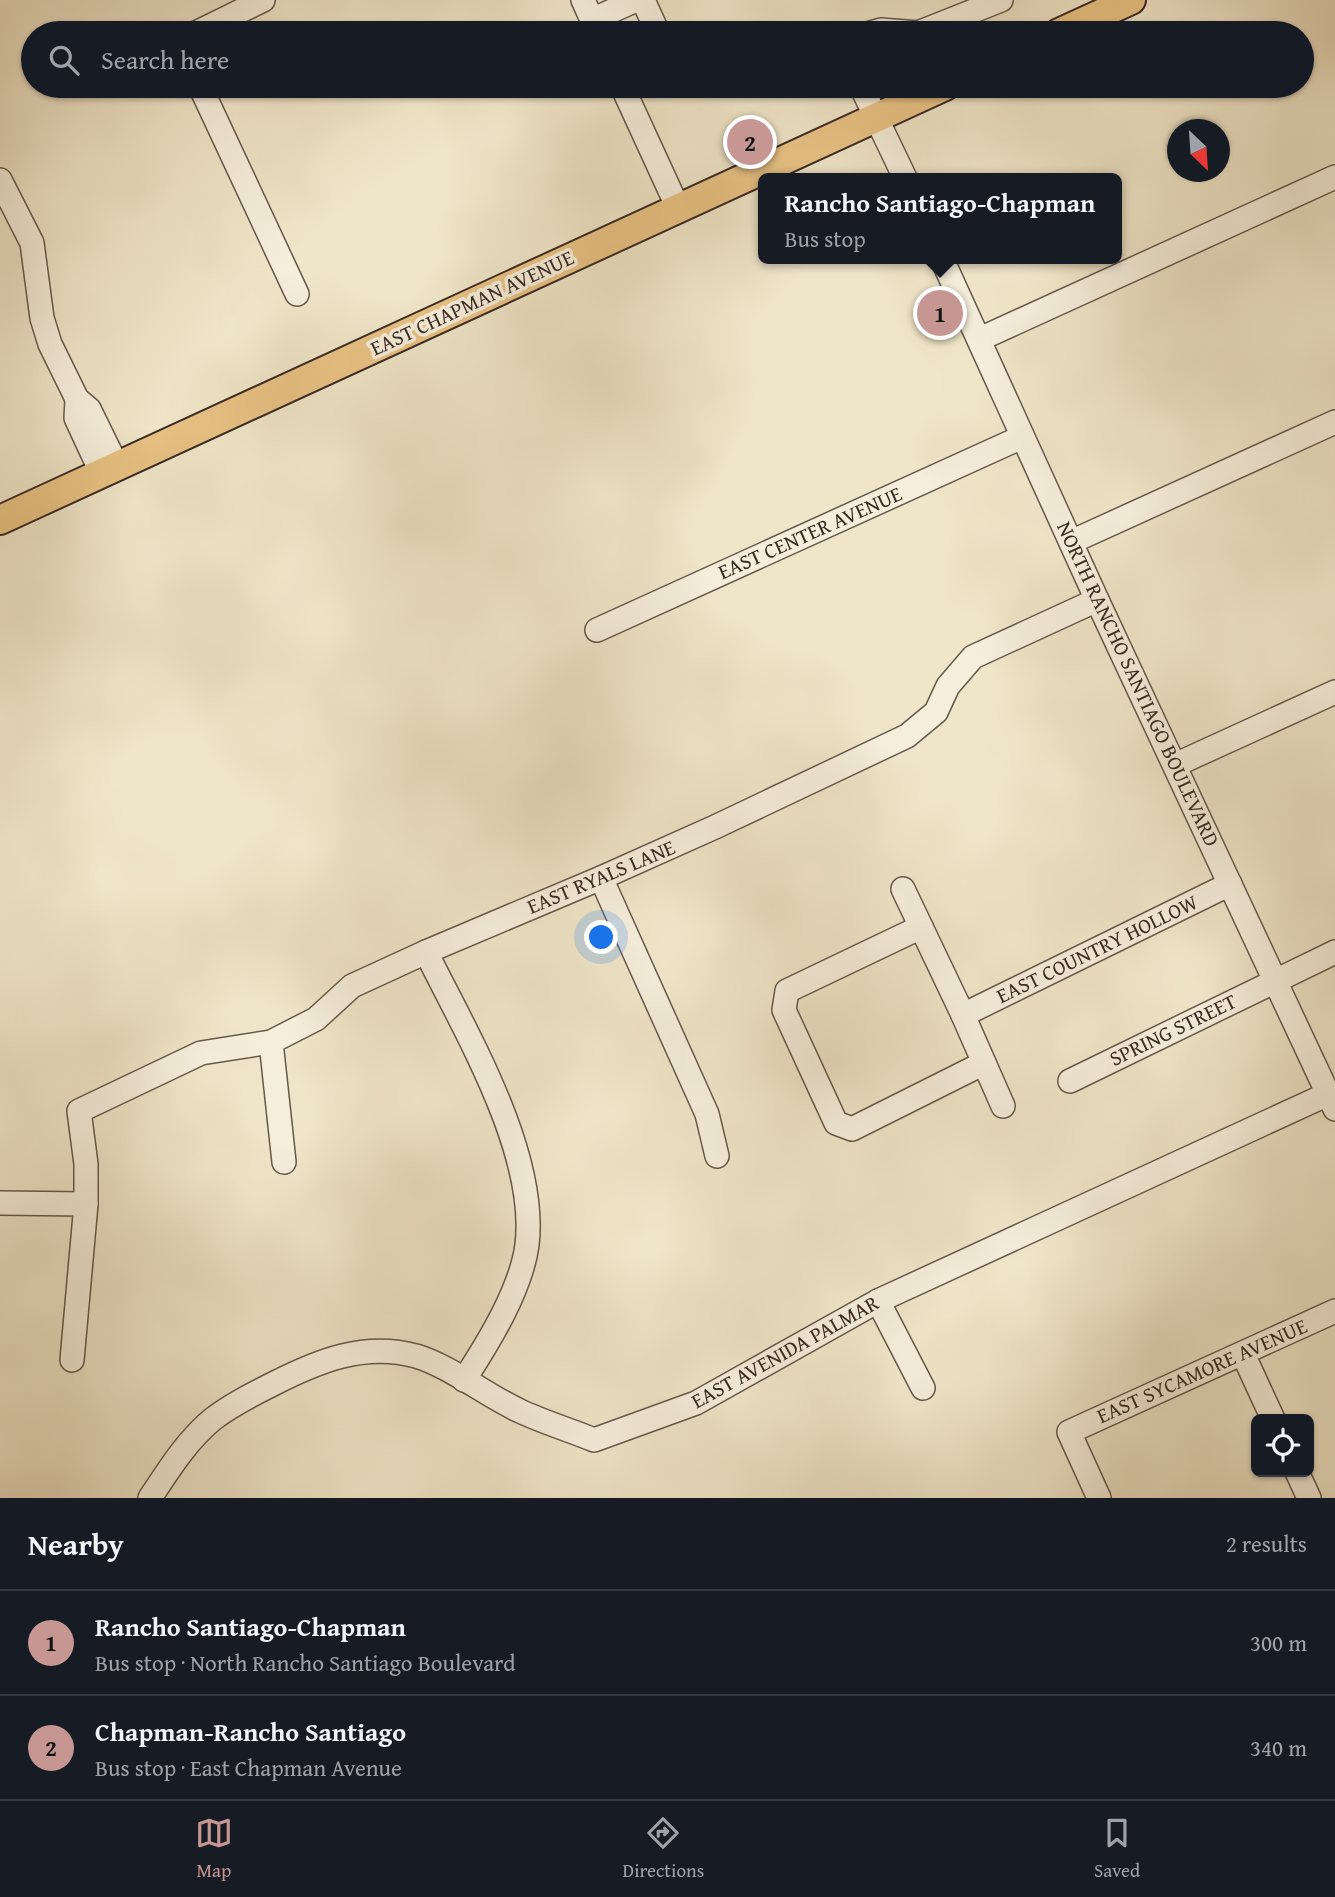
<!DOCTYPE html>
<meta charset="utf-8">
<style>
body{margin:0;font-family:"Gentium Book Plus",serif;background:#242831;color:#f1f3f6}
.controls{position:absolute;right:21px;bottom:21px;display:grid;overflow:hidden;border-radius:10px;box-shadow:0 2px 5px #0004}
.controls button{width:63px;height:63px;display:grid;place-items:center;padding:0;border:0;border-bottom:2px solid #363941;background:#171b24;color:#f1f3f6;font:35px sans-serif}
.compass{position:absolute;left:1167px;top:119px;width:63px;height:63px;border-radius:50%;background:#171b24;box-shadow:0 2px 5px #0004;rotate:155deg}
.you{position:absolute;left:602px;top:938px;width:24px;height:24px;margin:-18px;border:5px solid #fff;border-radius:50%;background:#1a73e8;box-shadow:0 0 0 10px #1a73e833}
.badge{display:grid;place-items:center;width:46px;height:46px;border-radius:50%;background:#c59692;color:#111;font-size:23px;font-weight:700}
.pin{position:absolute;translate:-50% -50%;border:4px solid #fff;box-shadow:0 2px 7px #0006}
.popup{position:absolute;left:758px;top:173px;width:364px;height:91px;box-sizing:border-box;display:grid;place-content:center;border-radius:10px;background:#171b24;filter:drop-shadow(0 2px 5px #0005);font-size:23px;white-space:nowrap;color:#9ea1a6}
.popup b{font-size:26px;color:#f1f3f6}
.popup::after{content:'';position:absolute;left:50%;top:100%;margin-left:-14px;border:14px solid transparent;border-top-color:#171b24}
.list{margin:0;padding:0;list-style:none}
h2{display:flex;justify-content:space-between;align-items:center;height:91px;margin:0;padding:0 28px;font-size:30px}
h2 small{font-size:23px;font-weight:400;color:#9ea1a6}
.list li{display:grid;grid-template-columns:46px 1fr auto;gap:21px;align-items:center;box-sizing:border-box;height:105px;padding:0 28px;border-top:2px solid #363941}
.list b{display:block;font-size:26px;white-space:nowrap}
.list p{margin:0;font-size:23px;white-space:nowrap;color:#9ea1a6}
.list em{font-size:23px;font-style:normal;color:#9ea1a6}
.icon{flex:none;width:38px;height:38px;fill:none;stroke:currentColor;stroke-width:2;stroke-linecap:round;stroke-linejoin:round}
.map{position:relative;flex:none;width:1335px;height:1498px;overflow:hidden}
.search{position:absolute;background:#171b24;box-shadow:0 2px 5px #0004;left:21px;right:21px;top:21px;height:77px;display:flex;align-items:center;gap:18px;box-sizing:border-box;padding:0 24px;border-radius:38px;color:#9ea1a6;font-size:26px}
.sheet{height:301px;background:#171b24}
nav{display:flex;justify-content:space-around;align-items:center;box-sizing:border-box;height:98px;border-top:2px solid #363941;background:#171b24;font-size:19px;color:#9ea1a6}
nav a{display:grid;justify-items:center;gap:4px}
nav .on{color:#c59692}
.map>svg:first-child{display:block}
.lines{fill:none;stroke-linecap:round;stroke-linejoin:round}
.minor-casing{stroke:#66584c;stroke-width:26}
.major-casing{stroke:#382923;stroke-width:32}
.minor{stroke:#f5eedb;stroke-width:23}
.major{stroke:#e8c284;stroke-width:28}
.labels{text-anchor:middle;stroke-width:7;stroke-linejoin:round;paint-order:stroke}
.street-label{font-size:21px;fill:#382923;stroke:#f5eedb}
</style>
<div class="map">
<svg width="1335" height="1498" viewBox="0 0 1335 1498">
<rect width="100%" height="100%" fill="#efe5c8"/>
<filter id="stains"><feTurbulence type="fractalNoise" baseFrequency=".00286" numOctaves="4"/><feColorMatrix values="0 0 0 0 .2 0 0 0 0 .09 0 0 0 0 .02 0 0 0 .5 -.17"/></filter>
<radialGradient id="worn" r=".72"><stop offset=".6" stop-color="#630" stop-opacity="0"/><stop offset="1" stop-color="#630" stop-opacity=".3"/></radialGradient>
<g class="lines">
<!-- minor casing -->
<g class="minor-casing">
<g id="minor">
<path d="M583 0 598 33"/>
<path d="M643 0 658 33"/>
<path d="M592 20 636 0"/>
<path d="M196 33 263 0"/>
<path d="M870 33 881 30 918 33 1001 0"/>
<path d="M200 86 297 294"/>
<path d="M622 86 678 208"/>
<path d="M861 86 905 178"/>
<path d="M0 180 32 243 42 318 50 344 77 399 89 409 117 466"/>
<path d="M942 259 1097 600 1335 1109"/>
<path d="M980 339 1335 177"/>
<path d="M77 399 76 418 102 474"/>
<path d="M1071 542 1335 422"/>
<path d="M597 630 1022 437"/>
<path d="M1175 765 1335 692"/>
<path d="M601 878 707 1114 717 1156"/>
<path d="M903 889 963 1015 1003 1106"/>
<path d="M921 927 787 991 784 1010 836 1123 852 1129 984 1063"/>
<path d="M426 952C466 1033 538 1153 527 1245 521 1290 488 1343 464 1380"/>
<path d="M963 1015 1230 884"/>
<path d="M271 1042 284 1162"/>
<path d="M1070 1081 1335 952"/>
<path d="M0 1203 86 1204"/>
<path d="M878 1301 923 1388"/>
<path d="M1243 1354 1273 1419"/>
<path d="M72 1360 86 1204V1164L79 1111 201 1053 271 1042 316 1019 352 986 426 952 601 878 715 827 907 736 936 712 948 686 973 657 1097 600"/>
<path d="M1297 1472 1309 1498"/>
<path d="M150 1498C168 1471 187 1440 213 1419 231 1405 253 1394 273 1384 318 1361 364 1342 416 1356 450 1366 487 1396 520 1411 543 1422 570 1430 594 1440L696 1403 878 1301 1328 1094"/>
<path d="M1099 1498 1069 1432 1335 1311"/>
</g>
</g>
<!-- major casing -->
<g class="major-casing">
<g id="major">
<path d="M1059 33 1131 0"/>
<path d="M0 520 945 86"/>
</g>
</g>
<!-- minor -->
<use href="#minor" class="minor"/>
<!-- major -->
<use href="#major" class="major"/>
</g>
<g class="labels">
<!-- street labels -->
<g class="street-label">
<text transform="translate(472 303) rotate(-25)" y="7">EAST CHAPMAN AVENUE</text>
<text transform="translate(810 533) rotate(-24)" y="7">EAST CENTER AVENUE</text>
<text transform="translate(1138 684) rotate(65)" y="7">NORTH RANCHO SANTIAGO BOULEVARD</text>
<text transform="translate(601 877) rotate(-23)" y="7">EAST RYALS LANE</text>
<text transform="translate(1097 949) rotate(-26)" y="7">EAST COUNTRY HOLLOW</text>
<text transform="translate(1173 1030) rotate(-26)" y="7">SPRING STREET</text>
<text transform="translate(785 1352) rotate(-29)" y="7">EAST AVENIDA PALMAR</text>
<text transform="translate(1202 1371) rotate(-24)" y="7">EAST SYCAMORE AVENUE</text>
</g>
</g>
<rect width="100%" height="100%" filter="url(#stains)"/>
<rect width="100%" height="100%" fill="url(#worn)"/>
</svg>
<div class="controls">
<button><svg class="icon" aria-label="locate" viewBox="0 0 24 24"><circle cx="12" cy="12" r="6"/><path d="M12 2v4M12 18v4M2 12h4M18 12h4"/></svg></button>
</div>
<svg class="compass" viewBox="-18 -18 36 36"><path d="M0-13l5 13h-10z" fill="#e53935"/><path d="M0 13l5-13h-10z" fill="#9ea1a6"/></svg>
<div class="you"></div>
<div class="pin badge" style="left:940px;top:313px">1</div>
<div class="popup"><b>Rancho Santiago-Chapman</b>Bus stop</div>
<div class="pin badge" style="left:750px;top:142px">2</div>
<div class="search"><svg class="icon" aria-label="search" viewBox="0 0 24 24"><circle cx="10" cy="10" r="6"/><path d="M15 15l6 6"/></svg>Search here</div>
</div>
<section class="sheet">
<h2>Nearby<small>2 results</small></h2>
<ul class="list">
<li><span class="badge">1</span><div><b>Rancho Santiago-Chapman</b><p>Bus stop · North Rancho Santiago Boulevard</p></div><em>300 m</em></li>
<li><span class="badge">2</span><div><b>Chapman-Rancho Santiago</b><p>Bus stop · East Chapman Avenue</p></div><em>340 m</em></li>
</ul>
</section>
<nav>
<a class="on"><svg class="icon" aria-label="map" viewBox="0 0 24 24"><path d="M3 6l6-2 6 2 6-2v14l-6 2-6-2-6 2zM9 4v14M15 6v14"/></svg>Map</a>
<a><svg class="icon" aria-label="directions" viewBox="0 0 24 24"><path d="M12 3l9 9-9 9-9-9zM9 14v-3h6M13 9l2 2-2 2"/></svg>Directions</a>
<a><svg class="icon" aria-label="saved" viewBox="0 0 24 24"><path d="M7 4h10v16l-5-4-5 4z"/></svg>Saved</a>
</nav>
